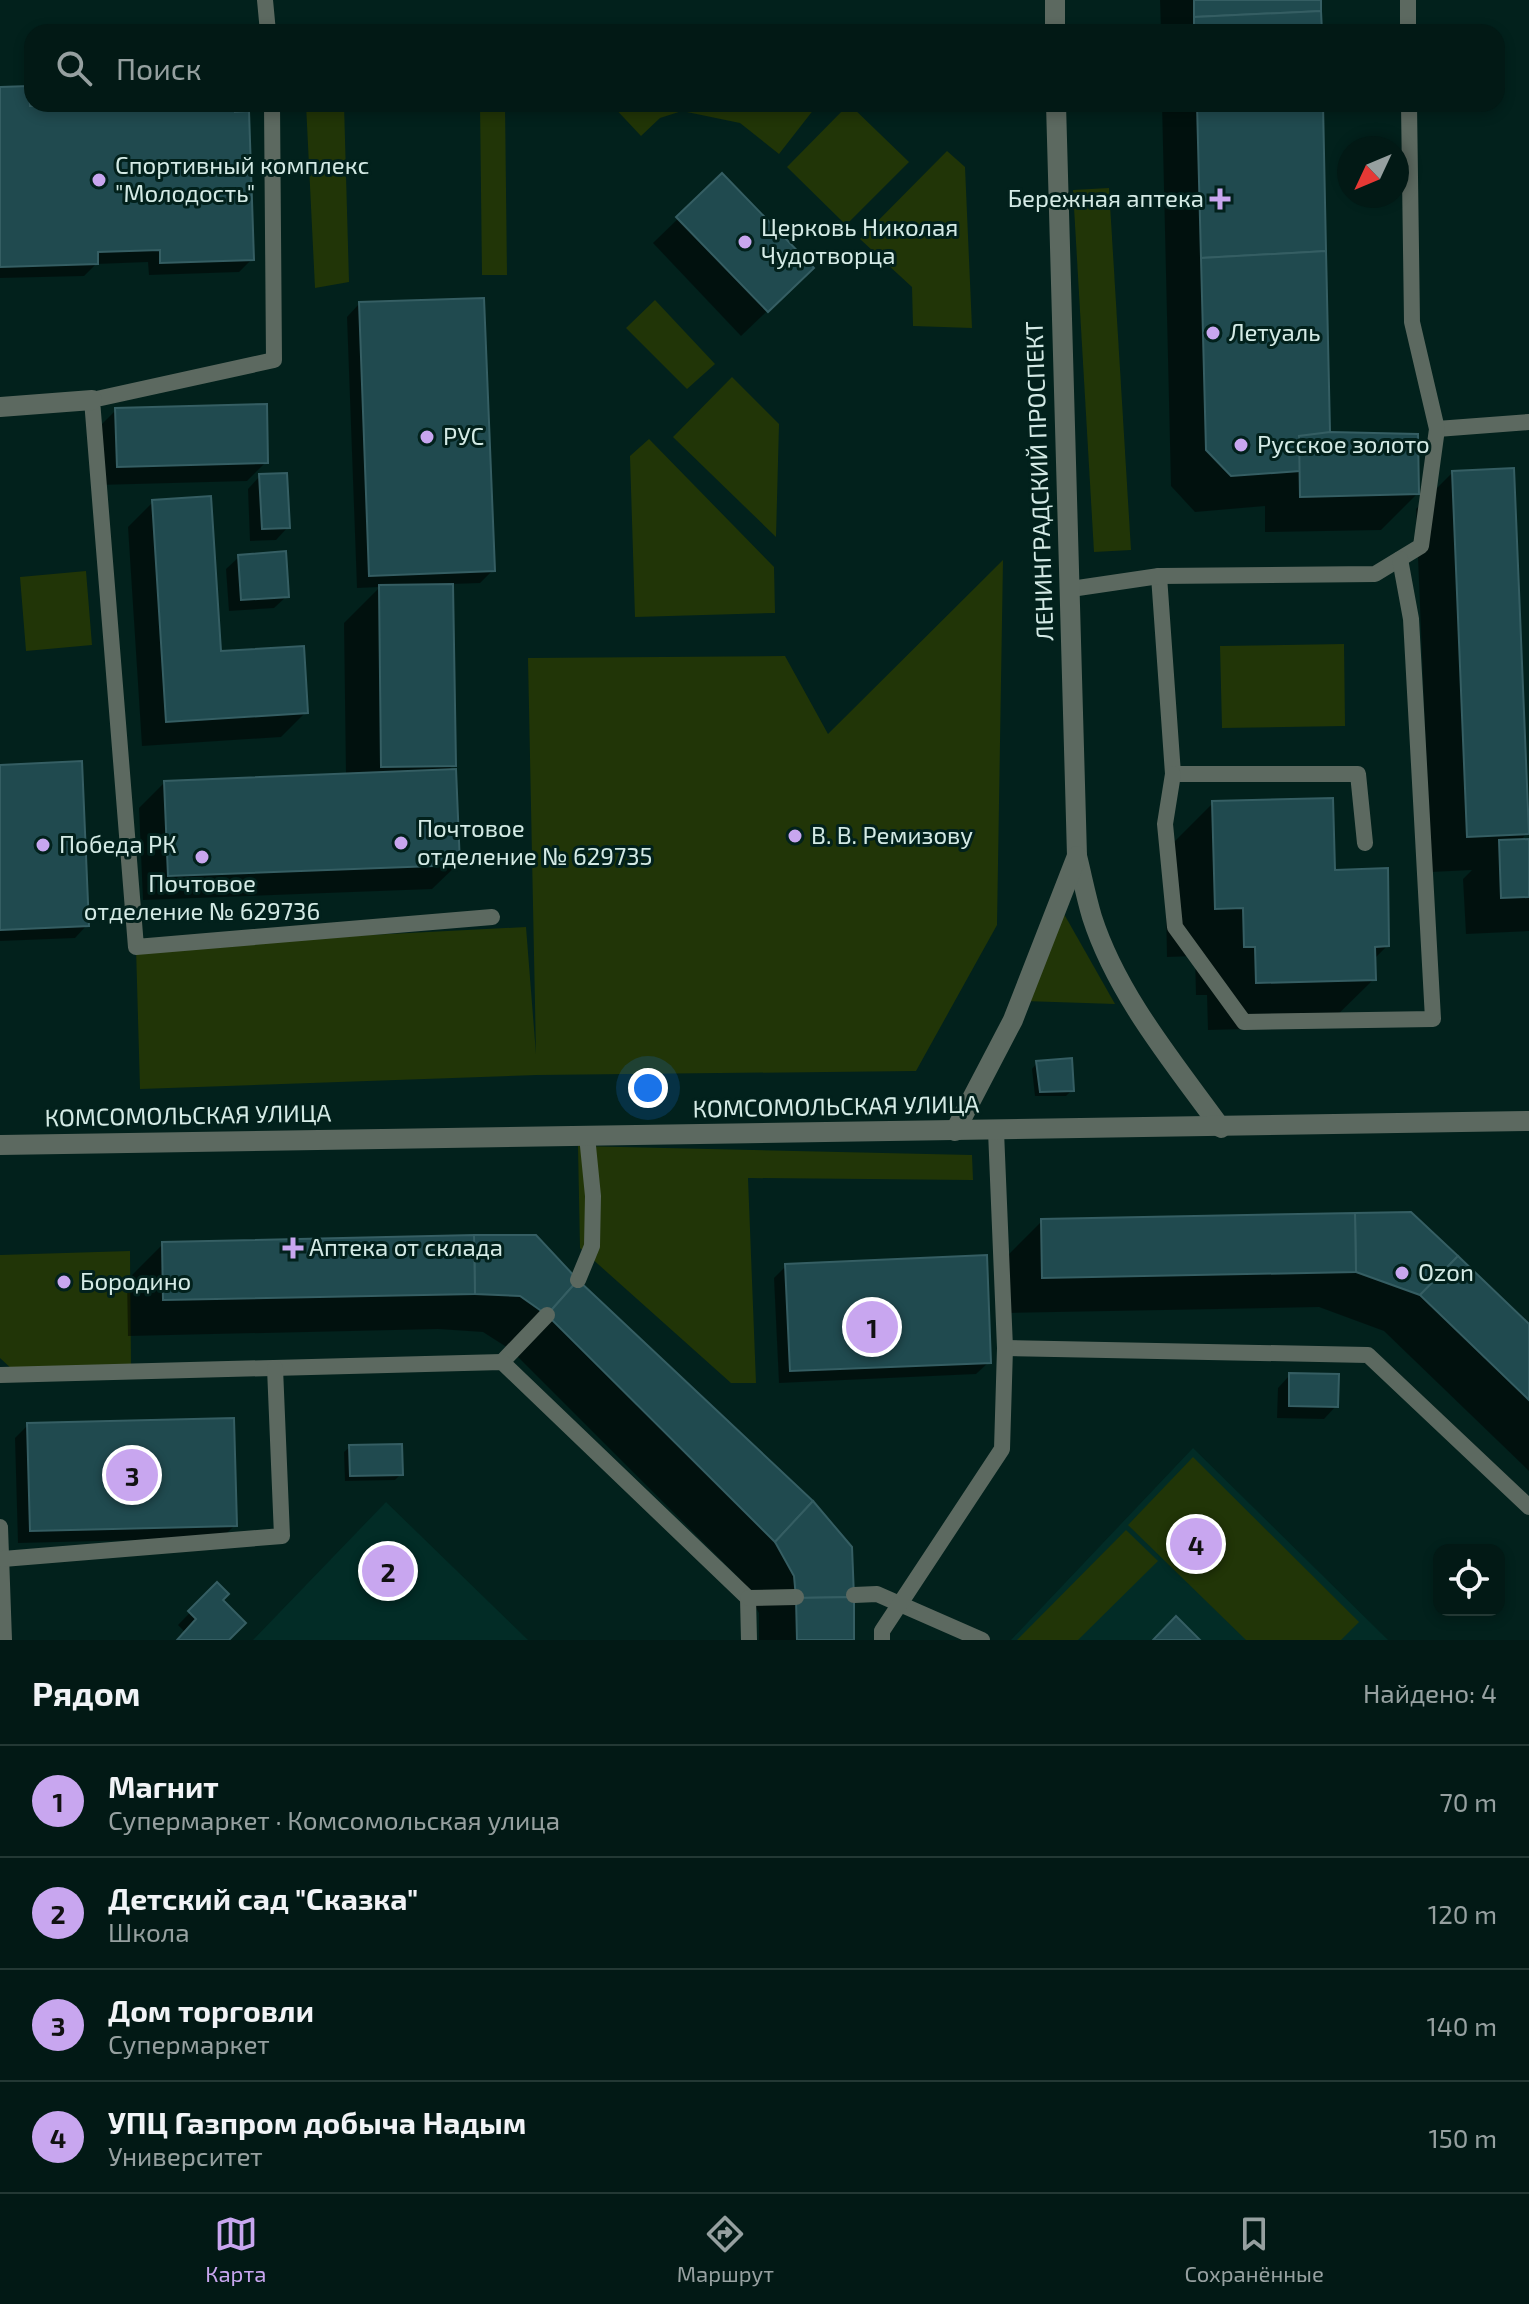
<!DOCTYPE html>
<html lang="ru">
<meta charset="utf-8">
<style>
body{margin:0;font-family:"Exo 2",sans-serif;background:#102622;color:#f1f3f6}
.controls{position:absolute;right:24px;bottom:24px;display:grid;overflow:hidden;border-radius:16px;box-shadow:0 4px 12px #0003}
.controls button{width:72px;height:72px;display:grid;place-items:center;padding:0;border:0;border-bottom:2px solid #233834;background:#021915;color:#f1f3f6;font:40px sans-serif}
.compass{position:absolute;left:1337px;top:136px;width:72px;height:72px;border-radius:50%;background:#021915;box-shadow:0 4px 12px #0003;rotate:226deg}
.you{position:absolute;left:648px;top:1088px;width:28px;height:28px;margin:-20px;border:6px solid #fff;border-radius:50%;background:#1a73e8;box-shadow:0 0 0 12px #1a73e833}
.badge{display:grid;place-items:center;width:52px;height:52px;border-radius:50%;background:#c8a6ef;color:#111;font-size:26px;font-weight:700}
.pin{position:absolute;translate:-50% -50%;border:4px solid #fff;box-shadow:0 2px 8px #0006}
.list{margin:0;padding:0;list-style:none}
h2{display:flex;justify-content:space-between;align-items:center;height:104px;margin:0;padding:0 32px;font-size:34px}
h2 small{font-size:26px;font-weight:400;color:#96a0a0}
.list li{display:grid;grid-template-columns:52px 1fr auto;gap:24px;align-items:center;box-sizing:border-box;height:112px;padding:0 32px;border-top:2px solid #233834}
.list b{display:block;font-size:30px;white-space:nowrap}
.list p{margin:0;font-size:26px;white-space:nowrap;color:#96a0a0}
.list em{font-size:26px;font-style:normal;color:#96a0a0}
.icon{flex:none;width:44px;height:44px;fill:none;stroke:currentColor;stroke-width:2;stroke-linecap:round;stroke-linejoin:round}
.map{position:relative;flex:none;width:1529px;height:1640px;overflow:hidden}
.search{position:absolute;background:#021915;box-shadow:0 4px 12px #0003;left:24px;right:24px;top:24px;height:88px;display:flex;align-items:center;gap:20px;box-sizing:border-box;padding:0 28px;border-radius:24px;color:#96a0a0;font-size:30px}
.sheet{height:552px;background:#021915}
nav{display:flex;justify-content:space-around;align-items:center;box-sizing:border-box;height:112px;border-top:2px solid #233834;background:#021915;font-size:22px;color:#96a0a0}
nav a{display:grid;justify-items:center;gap:4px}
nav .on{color:#c8a6ef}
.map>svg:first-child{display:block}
.built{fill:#022c26}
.green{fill:#213507}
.shadow{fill:#0007}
.building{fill:#204a4f;stroke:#355e63;stroke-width:2}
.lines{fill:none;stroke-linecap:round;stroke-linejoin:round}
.service{stroke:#5c6960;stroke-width:16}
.minor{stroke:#5c6960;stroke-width:20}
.tertiary{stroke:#5c6960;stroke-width:20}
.poi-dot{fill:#c8a6ef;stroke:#02211c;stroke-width:3}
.labels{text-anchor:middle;stroke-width:6;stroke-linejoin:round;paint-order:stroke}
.poi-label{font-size:24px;fill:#d4eae5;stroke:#02211c;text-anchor:start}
.street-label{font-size:24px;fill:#d4eae5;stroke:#02211c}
</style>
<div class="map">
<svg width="1529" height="1640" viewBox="0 0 1529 1640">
<rect width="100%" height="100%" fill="#02211c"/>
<!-- built -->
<g class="built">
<path d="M1193 1448 1388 1640H1011Z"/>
<path d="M386 1502 528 1640H253Z"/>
</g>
<!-- green -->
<g class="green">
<path d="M306 104H344L349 282 315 288Z"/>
<path d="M480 104H505L507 275H482Z"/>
<path d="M611 104H818L779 154 740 123 682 111 660 118 641 136Z"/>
<path d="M849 104 909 162 846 225 787 167Z"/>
<path d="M947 151 965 167 972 328 913 326 912 287 860 239Z"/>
<path d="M1109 188 1131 550 1094 552 1073 190Z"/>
<path d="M655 300 715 364 687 389 626 328Z"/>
<path d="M732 377 779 424 776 537 673 437Z"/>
<path d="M649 439 774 567 775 613 635 617 630 456Z"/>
<path d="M1003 560 997 925 916 1071 537 1075 140 1089 136 947 526 927 536 1054 528 658 785 656 828 734Z"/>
<path d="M86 571 92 645 26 651 20 577Z"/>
<path d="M1344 644 1345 726 1222 728 1220 646Z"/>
<path d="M1064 914 1115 1004 1024 1001Z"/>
<path d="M578 1146 972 1155 973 1180 748 1178 756 1383H731L580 1248Z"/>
<path d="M130 1251 131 1366 13 1370 0 1358V1255Z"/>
<path d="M1193 1457 1359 1622 1341 1640H1246L1128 1525Z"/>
<path d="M1126 1530 1158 1561 1078 1640H1017Z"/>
</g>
<!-- shadow -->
<g class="shadow">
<path d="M1160 0H1318L1319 32H1161Z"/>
<path d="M0 89 28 108 233 104 252 259 239 272 149 275 148 262 96 264 84 276 0 278Z"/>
<path d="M1162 104H1320L1328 434 1417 494 1381 530 1265 532V506L1195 512 1171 486Z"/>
<path d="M722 176 786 293 741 336 653 243Z"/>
<path d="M359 304 493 570 480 583 451 584 454 765 447 771 458 864 432 889 143 900 139 808 164 783 346 775 344 623 380 587 357 588 347 317Z"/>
<path d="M116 410 266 462 247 481 98 485 97 429Z"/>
<path d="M1452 473 1527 833 1519 842 1529 841V931L1466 934 1463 879 1472 870 1431 872 1416 509Z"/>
<path d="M260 476 288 527 276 540 250 541 248 489Z"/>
<path d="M153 502 219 653 306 712 281 737 142 746 128 527Z"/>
<path d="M239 557 287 596 274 608 229 611 226 569Z"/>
<path d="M0 767 87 925 75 938 0 941Z"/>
<path d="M1213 803 1333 872 1387 946 1373 960 1374 979 1325 1027 1208 1030 1207 995H1196L1195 956 1167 957 1165 851Z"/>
<path d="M1037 1063 1072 1090 1066 1096H1035L1032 1069Z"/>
<path d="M1410 1214 1529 1328V1471L1384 1331 1319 1307 1007 1313 1006 1257 1042 1221Z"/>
<path d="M163 1244 576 1281 852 1640H759V1613L739 1578 511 1350 483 1332 438 1329 128 1336 127 1280Z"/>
<path d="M786 1266 989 1362 976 1374 779 1383 774 1278Z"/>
<path d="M1290 1375 1336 1406 1324 1419 1277 1418 1278 1388Z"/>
<path d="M28 1425 235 1525 222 1538 18 1543 15 1438Z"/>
<path d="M350 1447 401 1474 395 1480 345 1481 344 1452Z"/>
<path d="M217 1585 227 1640H177L185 1632 178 1625Z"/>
</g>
<!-- building -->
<g class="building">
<path d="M1194 0H1321V11L1194 17Z"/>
<path d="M1321 11 1322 32H1194V17Z"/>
<path d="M29 86 30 106 235 104V112L249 111 254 260 160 263V250L98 252V264L0 267V87Z"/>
<path d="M1197 104H1323L1326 251 1201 258Z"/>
<path d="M722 173 814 268 768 312 676 217Z"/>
<path d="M1326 251 1330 432 1300 471 1231 476 1206 450 1201 258Z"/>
<path d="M484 298 495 571 369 576 359 302Z"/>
<path d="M267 404 268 463 117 467 115 408Z"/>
<path d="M1330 432 1418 434 1419 494 1300 497 1299 436Z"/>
<path d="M1514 468 1529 834 1467 837 1452 471Z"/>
<path d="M287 473 290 528 262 529 259 474Z"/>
<path d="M211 496 221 651 304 646 308 713 166 722 152 500Z"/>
<path d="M286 551 289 597 241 600 238 555Z"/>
<path d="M453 584 456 766 381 767 379 585Z"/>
<path d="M82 761 89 926 0 930V765Z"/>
<path d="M456 769 460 865 168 876 164 781Z"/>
<path d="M1333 798 1335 870 1388 868 1389 946 1375 947 1376 980 1256 983 1255 947H1244L1243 908 1215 909 1212 801Z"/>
<path d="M1529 839V897L1501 898 1499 840Z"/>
<path d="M1072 1058 1074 1091 1040 1092 1036 1061Z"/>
<path d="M1411 1212 1458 1256 1420 1295 1356 1272 1355 1213Z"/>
<path d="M1355 1213 1356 1272 1042 1278 1041 1219Z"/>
<path d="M474 1235H536L578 1280 547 1315 520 1296 475 1294Z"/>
<path d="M474 1235 475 1294 163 1300 162 1242Z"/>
<path d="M987 1255 991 1363 790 1371 785 1264Z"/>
<path d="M1458 1256 1529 1324V1400L1420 1295Z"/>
<path d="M578 1280 813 1501 775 1542 547 1315Z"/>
<path d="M1289 1373 1339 1374 1338 1407 1289 1406Z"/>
<path d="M234 1418 237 1526 30 1531 27 1423Z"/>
<path d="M402 1444 403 1475 350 1476 349 1445Z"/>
<path d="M813 1501 852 1547 854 1597 796 1598 794 1576 775 1542Z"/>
<path d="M217 1582 229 1594 223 1600 246 1623 229 1640H177L196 1619 188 1611Z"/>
<path d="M854 1597V1640H797L796 1598Z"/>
<path d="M1176 1616 1200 1640H1153Z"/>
</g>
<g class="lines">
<!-- service -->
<g class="service">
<path d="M265 0 268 32"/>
<path d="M1408 0V32"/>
<path d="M272 104 274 360 92 400 136 947 492 917"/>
<path d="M1437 429 1529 422"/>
<path d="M1159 576 1173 774H1358L1365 843"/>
<path d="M1071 589 1159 576 1375 574 1421 546 1437 429 1412 322 1409 104"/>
<path d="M1173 774 1165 824 1175 927 1244 1022 1433 1019 1411 619 1400 559"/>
<path d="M578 1280 592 1246 593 1196 587 1136"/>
<path d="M1005 1348 1368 1355 1529 1507"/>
<path d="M502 1362 547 1315"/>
<path d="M0 1375 502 1362 748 1598 749 1640"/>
<path d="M0 1527 4 1640"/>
<path d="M3 1559 282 1536 275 1368"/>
<path d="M854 1595 877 1594 982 1640"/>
<path d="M748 1598 796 1597"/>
<path d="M882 1640V1631L1002 1449 1005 1348 996 1131"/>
</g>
<!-- minor -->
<path class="minor" d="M0 407 92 400"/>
<!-- tertiary -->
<g class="tertiary">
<path d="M1055 0V32"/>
<path d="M1056 104 1077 856C1082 876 1086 897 1092 917 1117 995 1174 1063 1221 1128"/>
<path d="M955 1131 1013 1020 1077 856"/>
<path d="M0 1145 1529 1121"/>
</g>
</g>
<!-- markers -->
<g class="poi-dot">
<circle cx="99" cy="180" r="8"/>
<path d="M1216 187h8v8h8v8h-8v8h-8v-8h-8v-8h8z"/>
<circle cx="745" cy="242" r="8"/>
<circle cx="1213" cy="333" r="8"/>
<circle cx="427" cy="437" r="8"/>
<circle cx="1241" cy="445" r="8"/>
<circle cx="795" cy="836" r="8"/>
<circle cx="401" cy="843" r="8"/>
<circle cx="43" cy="845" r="8"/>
<circle cx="202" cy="857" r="8"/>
<path d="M289 1236h8v8h8v8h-8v8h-8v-8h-8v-8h8z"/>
<circle cx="1402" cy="1273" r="8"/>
<circle cx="64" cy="1282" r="8"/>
</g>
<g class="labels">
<!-- poi labels -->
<g class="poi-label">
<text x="115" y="174">Спортивный комплекс<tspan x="115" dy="28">"Молодость"</tspan></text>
<text x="1204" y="207" text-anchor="end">Бережная аптека</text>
<text x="761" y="236">Церковь Николая<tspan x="761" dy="28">Чудотворца</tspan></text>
<text x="1229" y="341">Летуаль</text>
<text x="443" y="445">РУС</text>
<text x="1257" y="453">Русское золото</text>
<text x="417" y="837">Почтовое<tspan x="417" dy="28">отделение № 629735</tspan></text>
<text x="811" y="844">В. В. Ремизову</text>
<text x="59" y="853">Победа РК</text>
<text x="202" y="892" text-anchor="middle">Почтовое<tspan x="202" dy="28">отделение № 629736</tspan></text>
<text x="309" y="1256">Аптека от склада</text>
<text x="1418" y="1281">Ozon</text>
<text x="80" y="1290">Бородино</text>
</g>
<!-- street labels -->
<g class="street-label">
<text transform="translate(1040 481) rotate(-92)" y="8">ЛЕНИНГРАДСКИЙ ПРОСПЕКТ</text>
<text transform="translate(836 1107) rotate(-1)" y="8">КОМСОМОЛЬСКАЯ УЛИЦА</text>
<text transform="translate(188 1116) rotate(-1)" y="8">КОМСОМОЛЬСКАЯ УЛИЦА</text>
</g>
</g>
</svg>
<div class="controls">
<button><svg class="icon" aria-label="locate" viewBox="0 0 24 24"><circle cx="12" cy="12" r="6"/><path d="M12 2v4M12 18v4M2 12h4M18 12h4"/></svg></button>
</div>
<svg class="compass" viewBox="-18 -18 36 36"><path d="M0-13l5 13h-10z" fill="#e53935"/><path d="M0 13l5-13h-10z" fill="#96a0a0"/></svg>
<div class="you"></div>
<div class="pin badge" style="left:872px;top:1327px">1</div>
<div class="pin badge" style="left:388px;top:1571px">2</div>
<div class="pin badge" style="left:132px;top:1475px">3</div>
<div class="pin badge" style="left:1196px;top:1544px">4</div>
<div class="search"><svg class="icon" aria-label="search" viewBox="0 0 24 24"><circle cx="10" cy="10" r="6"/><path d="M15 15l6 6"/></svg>Поиск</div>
</div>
<section class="sheet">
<h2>Рядом<small>Найдено: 4</small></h2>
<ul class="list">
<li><span class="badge">1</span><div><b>Магнит</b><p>Супермаркет · Комсомольская улица</p></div><em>70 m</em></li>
<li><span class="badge">2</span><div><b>Детский сад &quot;Сказка&quot;</b><p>Школа</p></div><em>120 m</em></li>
<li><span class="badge">3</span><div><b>Дом торговли</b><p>Супермаркет</p></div><em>140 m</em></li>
<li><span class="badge">4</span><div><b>УПЦ Газпром добыча Надым</b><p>Университет</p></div><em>150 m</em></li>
</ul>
</section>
<nav>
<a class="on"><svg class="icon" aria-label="map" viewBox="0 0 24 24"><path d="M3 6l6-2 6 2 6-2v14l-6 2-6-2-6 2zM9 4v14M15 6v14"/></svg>Карта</a>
<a><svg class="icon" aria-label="directions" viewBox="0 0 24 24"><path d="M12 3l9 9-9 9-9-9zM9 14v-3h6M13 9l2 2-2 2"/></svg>Маршрут</a>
<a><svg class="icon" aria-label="saved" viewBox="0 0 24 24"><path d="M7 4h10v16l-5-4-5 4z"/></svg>Сохранённые</a>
</nav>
